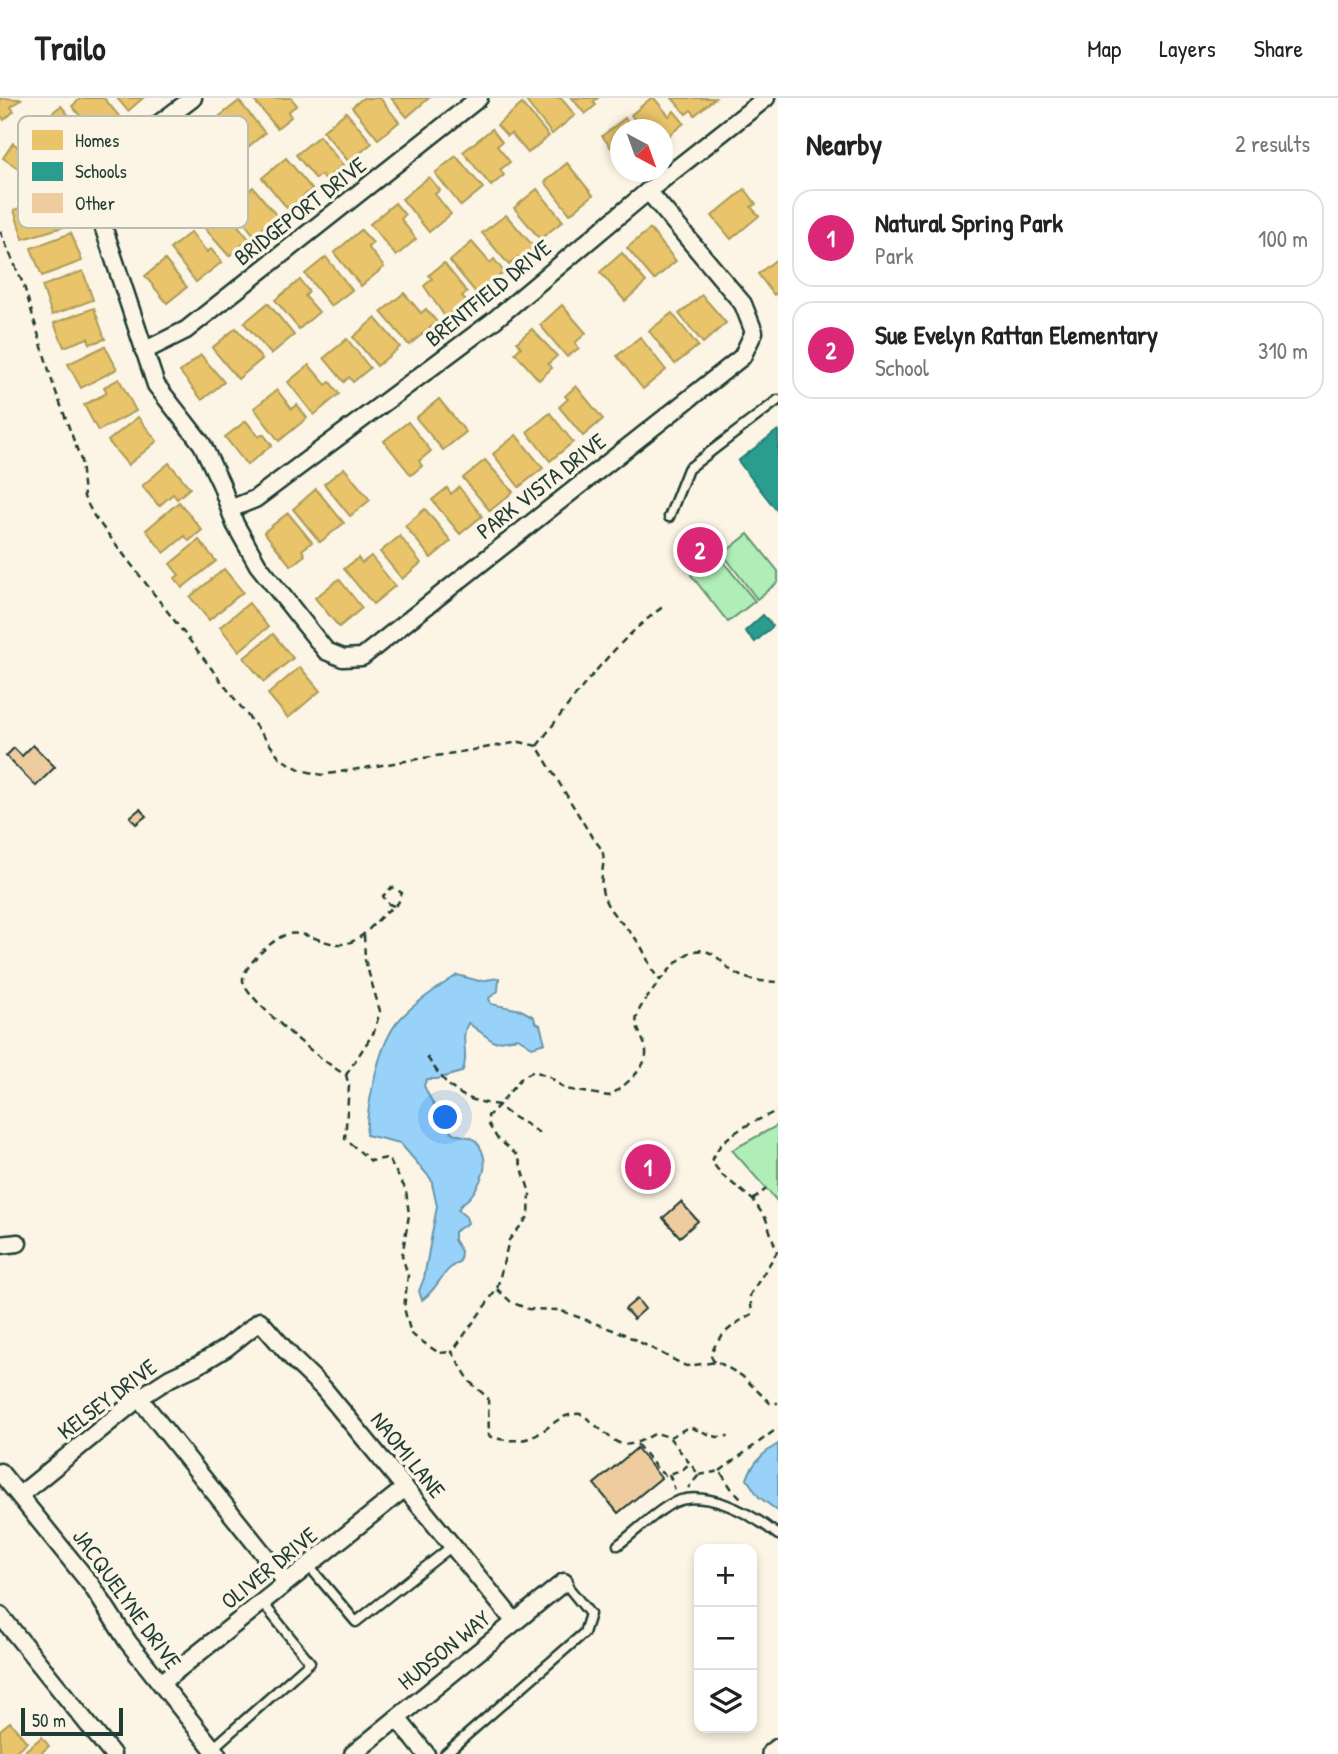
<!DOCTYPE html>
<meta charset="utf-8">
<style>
body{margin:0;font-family:"Patrick Hand",sans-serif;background:#f2f2f2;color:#222}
.controls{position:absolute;right:21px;bottom:21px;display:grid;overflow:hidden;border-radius:14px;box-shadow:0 4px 10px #0003}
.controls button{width:63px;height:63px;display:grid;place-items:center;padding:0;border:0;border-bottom:2px solid #e0e0e0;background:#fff;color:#222;font:35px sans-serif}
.compass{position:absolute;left:610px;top:21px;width:63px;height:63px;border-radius:50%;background:#fff;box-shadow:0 4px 10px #0003;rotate:139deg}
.scale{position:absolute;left:21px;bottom:18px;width:102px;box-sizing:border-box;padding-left:7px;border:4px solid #1f3d34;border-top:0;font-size:19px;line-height:24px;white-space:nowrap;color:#1f3d34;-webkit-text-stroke:5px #fcf5e5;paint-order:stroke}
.you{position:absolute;left:446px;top:1020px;width:24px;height:24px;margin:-18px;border:5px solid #fff;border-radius:50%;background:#1a73e8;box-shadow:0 0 0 10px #1a73e833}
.badge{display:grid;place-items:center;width:46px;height:46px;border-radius:50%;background:#db2777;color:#fff;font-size:23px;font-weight:700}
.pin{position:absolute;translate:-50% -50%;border:4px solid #fff;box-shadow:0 2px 7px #0006}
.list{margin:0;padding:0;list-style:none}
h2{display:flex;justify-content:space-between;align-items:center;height:91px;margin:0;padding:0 28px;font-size:30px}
h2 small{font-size:23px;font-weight:400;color:#767676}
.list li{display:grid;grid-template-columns:46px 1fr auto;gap:21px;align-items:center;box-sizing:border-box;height:98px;margin:0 14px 14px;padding:0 14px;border:2px solid #e0e0e0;border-radius:21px}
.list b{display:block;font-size:26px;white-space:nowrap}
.list p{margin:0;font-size:23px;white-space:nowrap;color:#767676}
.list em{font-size:23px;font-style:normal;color:#767676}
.icon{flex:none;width:38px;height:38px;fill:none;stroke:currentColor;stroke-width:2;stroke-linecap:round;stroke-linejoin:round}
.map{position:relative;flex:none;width:778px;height:1656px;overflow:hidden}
header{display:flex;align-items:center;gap:42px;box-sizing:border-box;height:98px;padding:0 35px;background:#fff;border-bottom:2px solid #e0e0e0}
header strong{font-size:33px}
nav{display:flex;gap:38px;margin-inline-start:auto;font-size:24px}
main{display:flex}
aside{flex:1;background:#fff}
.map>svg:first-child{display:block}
.green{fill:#afefb7;stroke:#679676;stroke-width:2}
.water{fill:#99d2f9;stroke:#6896aa;stroke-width:2}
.homes{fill:#e9c46a;stroke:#ac9c5a;stroke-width:2}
.schools{fill:#2a9d8f;stroke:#278074;stroke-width:2}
.building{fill:#eecc9f;stroke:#1f3d34;stroke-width:2}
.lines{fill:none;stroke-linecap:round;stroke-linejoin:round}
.service-casing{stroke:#1f3d34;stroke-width:13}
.minor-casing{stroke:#1f3d34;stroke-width:21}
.secondary-casing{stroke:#1f3d34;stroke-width:28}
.path{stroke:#1f3d34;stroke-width:2.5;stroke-dasharray:7 5;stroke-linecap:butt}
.service{stroke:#fcf5e5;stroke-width:8}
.minor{stroke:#fcf5e5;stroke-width:16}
.secondary{stroke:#fcf5e5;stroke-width:23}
.labels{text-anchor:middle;stroke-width:7;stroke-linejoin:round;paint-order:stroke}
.street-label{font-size:23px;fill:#1f3d34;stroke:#fcf5e5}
.key{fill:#fcf5e5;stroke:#babeb0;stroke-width:2}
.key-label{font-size:19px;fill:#1f3d34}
</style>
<header>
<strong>Trailo</strong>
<nav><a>Map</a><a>Layers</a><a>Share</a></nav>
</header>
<main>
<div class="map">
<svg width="778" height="1656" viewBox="0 0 778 1656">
<rect width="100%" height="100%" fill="#fcf5e5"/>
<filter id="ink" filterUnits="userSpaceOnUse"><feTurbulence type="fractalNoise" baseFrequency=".0143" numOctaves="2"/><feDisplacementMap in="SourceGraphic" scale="14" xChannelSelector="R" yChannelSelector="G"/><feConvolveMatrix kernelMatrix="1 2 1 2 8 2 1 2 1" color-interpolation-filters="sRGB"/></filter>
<g filter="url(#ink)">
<!-- green -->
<g class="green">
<path d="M748 436 778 473V484L757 501 723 456Z"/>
<path d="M717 456 755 503 728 524 691 477Z"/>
<path d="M778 1027V1104L732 1052Z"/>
</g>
<!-- water -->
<g class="water">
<path d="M457 877 479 883 499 880 498 893 489 900 491 906 521 912 534 919 535 924 540 927 545 945 532 949 518 940 494 944 468 925C459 940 470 958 462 974L437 981H427L424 987C426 994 447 1031 452 1034 458 1039 467 1037 473 1041 483 1048 487 1064 483 1076 480 1084 475 1094 469 1100 464 1105 461 1105 458 1112L466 1119 468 1125 454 1134V1142L461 1153 460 1163C441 1173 438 1191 422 1202L419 1193 424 1180 437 1108 431 1081 400 1045 366 1037C368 1005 378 943 401 920 417 903 438 890 457 877Z"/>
<path d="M778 1346V1413L759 1399 747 1381C752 1365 764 1354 778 1346Z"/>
</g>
<!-- homes -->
<g class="homes">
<path d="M0 0 21 1 11 9 14 13 4 22 0 16Z"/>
<path d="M81 0H104L119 18 102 32 97 26 91 31 72 8Z"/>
<path d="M117 0H143L128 13Z"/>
<path d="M252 0H291L297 7 288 14 291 19 277 30Z"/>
<path d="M363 0H380L399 24 378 41 352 9Z"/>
<path d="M391 0H429L407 19Z"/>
<path d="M530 0H561L575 17 552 36 526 3Z"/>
<path d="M572 0H598L593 4 596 7 585 16Z"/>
<path d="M651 0H654L669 18 674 13 684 25 662 43V32H643L631 17Z"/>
<path d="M672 0H715L695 17 691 12 686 16Z"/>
<path d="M239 3 265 35 242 54 215 22Z"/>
<path d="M522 6 549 38 528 55 511 35 507 38 497 27Z"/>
<path d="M61 8 85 37 65 54 40 24Z"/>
<path d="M346 14 372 45 349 64 323 33Z"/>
<path d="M625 20 634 32H620V61L602 38Z"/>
<path d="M492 31 502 44 497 48 510 64 500 72 504 77 491 88 463 54Z"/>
<path d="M319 38 343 67 325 82 321 77 316 81 296 57Z"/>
<path d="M23 42 45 57 48 52 61 61 42 87 3 60 13 45 18 49Z"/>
<path d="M456 58 483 90 461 108 435 75Z"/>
<path d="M286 60 312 91 288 111 262 80Z"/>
<path d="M567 65 593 97 570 116 545 84Z"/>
<path d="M429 79 440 92 435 96 451 116 429 134 402 101Z"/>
<path d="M253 89 277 118 254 137 231 108Z"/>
<path d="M537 91 563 123 540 141 514 110Z"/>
<path d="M745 91 756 106 751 109 759 118 731 141 712 118Z"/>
<path d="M54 99 63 129 23 141 14 112Z"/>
<path d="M395 105 405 117 401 121 416 141 396 158 370 126Z"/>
<path d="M223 109 249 141 229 158 202 127Z"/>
<path d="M506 117 535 150 520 162 518 159 509 167 482 135Z"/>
<path d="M650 131 676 163 654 182 627 150Z"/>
<path d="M361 132 373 145 368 149 384 169 361 188 334 155Z"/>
<path d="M191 134 207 154 211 151 222 164 196 184 170 151Z"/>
<path d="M71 135 82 163 42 178 31 150Z"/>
<path d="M472 144 490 165 494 161 504 174 477 196 450 163Z"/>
<path d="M622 155 646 184 625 203 600 174Z"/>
<path d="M326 159 352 192 331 208 305 176Z"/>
<path d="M778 160V193L774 197 758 176Z"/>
<path d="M165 162 187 189 167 205 145 178Z"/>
<path d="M444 165 467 194 462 198 466 203 446 220 424 188 432 181 429 177Z"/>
<path d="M83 173 93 202 52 217 42 188Z"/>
<path d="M300 182 309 194 305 198 319 214 299 231 275 202Z"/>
<path d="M404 195 421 215 426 211 437 224 409 247 381 214Z"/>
<path d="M702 197 726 225 703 245 679 216Z"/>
<path d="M268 205 294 237 271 256 244 225Z"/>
<path d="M562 207 586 235 575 245 579 250 567 259 540 227Z"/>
<path d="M94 210 105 241 90 246 88 240 64 249 54 225Z"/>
<path d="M672 215 698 248 675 266 649 233Z"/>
<path d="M375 220 400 249 377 268 353 239Z"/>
<path d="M236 230 262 261 238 281 212 250Z"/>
<path d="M532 231 557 258 548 266 552 270 539 282 515 255 521 249 517 244Z"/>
<path d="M640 239 666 272 643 291 617 258Z"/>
<path d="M347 241 370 270 353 284 349 279 344 284 324 260Z"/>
<path d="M105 248 117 271 81 290 68 266Z"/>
<path d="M201 257 224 284 202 302 180 274Z"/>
<path d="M309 267 326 287 330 284 339 296 314 317 288 284Z"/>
<path d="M119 281 136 313 98 333 84 307 107 295 104 289Z"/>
<path d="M576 288 603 321 583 338 559 309 568 301 565 298Z"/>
<path d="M277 292 292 311 297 307 307 320 279 343 254 310Z"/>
<path d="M439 301 466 334 443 352 416 320Z"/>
<path d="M550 315 573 344 550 363 527 334Z"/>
<path d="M138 319 157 343 128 367 108 343Z"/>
<path d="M246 323 259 339 263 336 272 347 247 367 225 339Z"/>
<path d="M408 324 431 353 419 363 422 368 411 377 384 343Z"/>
<path d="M516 337 543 370 519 389 493 356Z"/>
<path d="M485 362 513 394 490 413 463 380Z"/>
<path d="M169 365 190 390 177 401 173 396 159 408 142 388Z"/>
<path d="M344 370 370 402 350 418 324 386Z"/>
<path d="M459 389 482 418 460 436 432 402 447 390 451 396Z"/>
<path d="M316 391 344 425 320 444 293 411Z"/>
<path d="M179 404 202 432 189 443 185 438 164 455 146 432Z"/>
<path d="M425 411 451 443 431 460 405 428Z"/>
<path d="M288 415 312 444 302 452 305 457 291 468 264 434Z"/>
<path d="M400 438 421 465 402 481 380 454Z"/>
<path d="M199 442 216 463 182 490 175 480 179 477 170 466Z"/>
<path d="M371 458 395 488 373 506 344 471 358 460 362 465Z"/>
<path d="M224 471 243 494 209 522 190 499Z"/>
<path d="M339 481 362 510 339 529 315 500Z"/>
<path d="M249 505 268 529 239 553 220 529Z"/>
<path d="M273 536 293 560 264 584 244 560Z"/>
<path d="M300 569 320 593 288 620 268 596Z"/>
<path d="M10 1624 27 1644 12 1656H0V1632Z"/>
<path d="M42 1639 49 1648 42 1654 43 1656H21Z"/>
</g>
<!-- schools -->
<g class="schools">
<path d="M778 332V414L738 363Z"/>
<path d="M763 517 773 528 755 544 745 533Z"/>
</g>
<!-- building -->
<g class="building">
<path d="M33 647 55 669 36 688 6 658 14 650 22 658Z"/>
<path d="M140 711 146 718 136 726 130 719Z"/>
<path d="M681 1104 698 1123 680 1139 663 1120Z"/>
<path d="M637 1201 645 1211 634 1221 625 1211Z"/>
<path d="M637 1350 661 1380 618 1415 594 1386Z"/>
</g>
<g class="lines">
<!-- service casing -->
<g class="service-casing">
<g id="service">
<path d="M669 419 688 371 778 302"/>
<path d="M618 1447C635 1434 651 1418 669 1407 702 1387 752 1416 778 1437"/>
<path d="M308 1467 356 1524 452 1448"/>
<path d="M213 1650 310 1564 262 1504"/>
<path d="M445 1656 584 1535 590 1516 564 1484"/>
</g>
</g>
<!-- minor casing -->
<g class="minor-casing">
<g id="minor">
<path d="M193 0 87 80 156 287 202 346 221 386 235 426 258 467 326 553 343 560 362 559 742 259 754 234 743 206 648 93"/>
<path d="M144 253 186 232 479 0"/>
<path d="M230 411 255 401 492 224 648 93 766 0"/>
<path d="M0 1147 18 1145"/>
<path d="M139 1300 286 1484"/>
<path d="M0 1374 92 1488 128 1544 217 1656"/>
<path d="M20 1397 139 1300 170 1280 198 1267 226 1250 260 1223 294 1262 323 1290 515 1524"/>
<path d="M0 1517 112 1656"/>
<path d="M161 1585 405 1390"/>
<path d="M397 1620 426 1656"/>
<path d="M353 1656 564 1484"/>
</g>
</g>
<!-- secondary casing -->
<g class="secondary-casing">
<path id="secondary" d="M774 1656 778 1653"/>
</g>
<!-- path -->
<g class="path">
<path d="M0 133 24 188 53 286 81 362 84 399 94 418 281 661 301 672 322 677 520 644 537 648 593 741C612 758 599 768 602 791 605 814 626 826 638 844 647 856 649 871 660 882 675 867 691 842 714 857 722 862 727 871 735 875 748 883 763 883 778 884"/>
<path d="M537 648C575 598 613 545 664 508"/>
<path d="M394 808 387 805 383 798 392 789 402 795C401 796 399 804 398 805 395 809 389 811 385 815 373 826 364 840 348 845 327 851 306 830 285 837 273 841 241 870 243 883 248 903 326 967 346 977L349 988 345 1041 371 1063 388 1060 406 1092 409 1117 402 1158 408 1177 404 1210 411 1236 439 1255 452 1254"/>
<path d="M427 959C449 991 458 1002 499 1007L522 979 534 973 550 979 565 991 609 998C622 990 648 970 646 953 645 940 632 929 638 915 642 904 653 894 659 883"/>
<path d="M346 977 374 934 380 913 365 862 364 836"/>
<path d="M539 1035C526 1024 510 1020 499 1007L488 1018 489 1027 497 1040 518 1058 530 1095 529 1118 509 1142 497 1191 452 1254 471 1285 488 1300 489 1338C500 1343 521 1344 532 1339 547 1333 559 1316 576 1316 581 1315 586 1319 590 1323 620 1346 619 1356 656 1335L669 1339 699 1377 688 1390"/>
<path d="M753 1102 766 1091"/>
<path d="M497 1191 511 1204 528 1211 559 1212 624 1236 686 1268 718 1264 742 1278 770 1305H778"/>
<path d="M714 1264 711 1258C716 1238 735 1225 752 1216L750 1197 777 1154 766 1121 753 1102 722 1077 712 1064C719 1036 754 1025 778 1012"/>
<path d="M670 1339 689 1329 717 1339 729 1338"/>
<path d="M637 1346 659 1373 665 1377 682 1372 689 1366"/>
<path d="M720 1373 778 1330"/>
<path d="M669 1376 675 1392"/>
<path d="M699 1377 720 1373 731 1390 743 1402"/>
</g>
<!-- service -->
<use href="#service" class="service"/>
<!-- minor -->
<use href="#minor" class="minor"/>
<!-- secondary -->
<use href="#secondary" class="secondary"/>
</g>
</g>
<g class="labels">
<!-- street labels -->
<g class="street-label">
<text transform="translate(300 113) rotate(-38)" y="8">BRIDGEPORT DRIVE</text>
<text transform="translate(488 195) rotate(-39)" y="8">BRENTFIELD DRIVE</text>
<text transform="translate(541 388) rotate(-38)" y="8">PARK VISTA DRIVE</text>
<text transform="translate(107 1301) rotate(-37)" y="8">KELSEY DRIVE</text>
<text transform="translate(408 1357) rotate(51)" y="8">NAOMI LANE</text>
<text transform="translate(269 1470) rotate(-39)" y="8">OLIVER DRIVE</text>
<text transform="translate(127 1501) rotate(54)" y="8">JACQUELYNE DRIVE</text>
<text transform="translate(444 1552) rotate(-39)" y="8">HUDSON WAY</text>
</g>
</g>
<!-- legend -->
<rect x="18" y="18" width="230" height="112" rx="10" class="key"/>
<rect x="32" y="32" width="31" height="20" fill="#e9c46a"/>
<rect x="32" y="64" width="31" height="19" fill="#2a9d8f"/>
<rect x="32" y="95" width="31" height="20" fill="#eecc9f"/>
<g class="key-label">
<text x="75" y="49">Homes</text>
<text x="75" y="80">Schools</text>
<text x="75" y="112">Other</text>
</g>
</svg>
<div class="controls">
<button>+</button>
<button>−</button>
<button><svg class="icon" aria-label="layers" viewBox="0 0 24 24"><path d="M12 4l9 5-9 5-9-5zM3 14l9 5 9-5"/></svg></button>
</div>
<svg class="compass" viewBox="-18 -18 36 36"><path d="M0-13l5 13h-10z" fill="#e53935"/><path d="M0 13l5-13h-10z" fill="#767676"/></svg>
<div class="scale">50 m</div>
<div class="you"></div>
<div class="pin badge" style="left:648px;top:1069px">1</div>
<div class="pin badge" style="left:700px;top:452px">2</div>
</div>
<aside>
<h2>Nearby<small>2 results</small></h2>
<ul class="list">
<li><span class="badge">1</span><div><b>Natural Spring Park</b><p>Park</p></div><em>100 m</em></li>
<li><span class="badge">2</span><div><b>Sue Evelyn Rattan Elementary</b><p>School</p></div><em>310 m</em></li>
</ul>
</aside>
</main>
